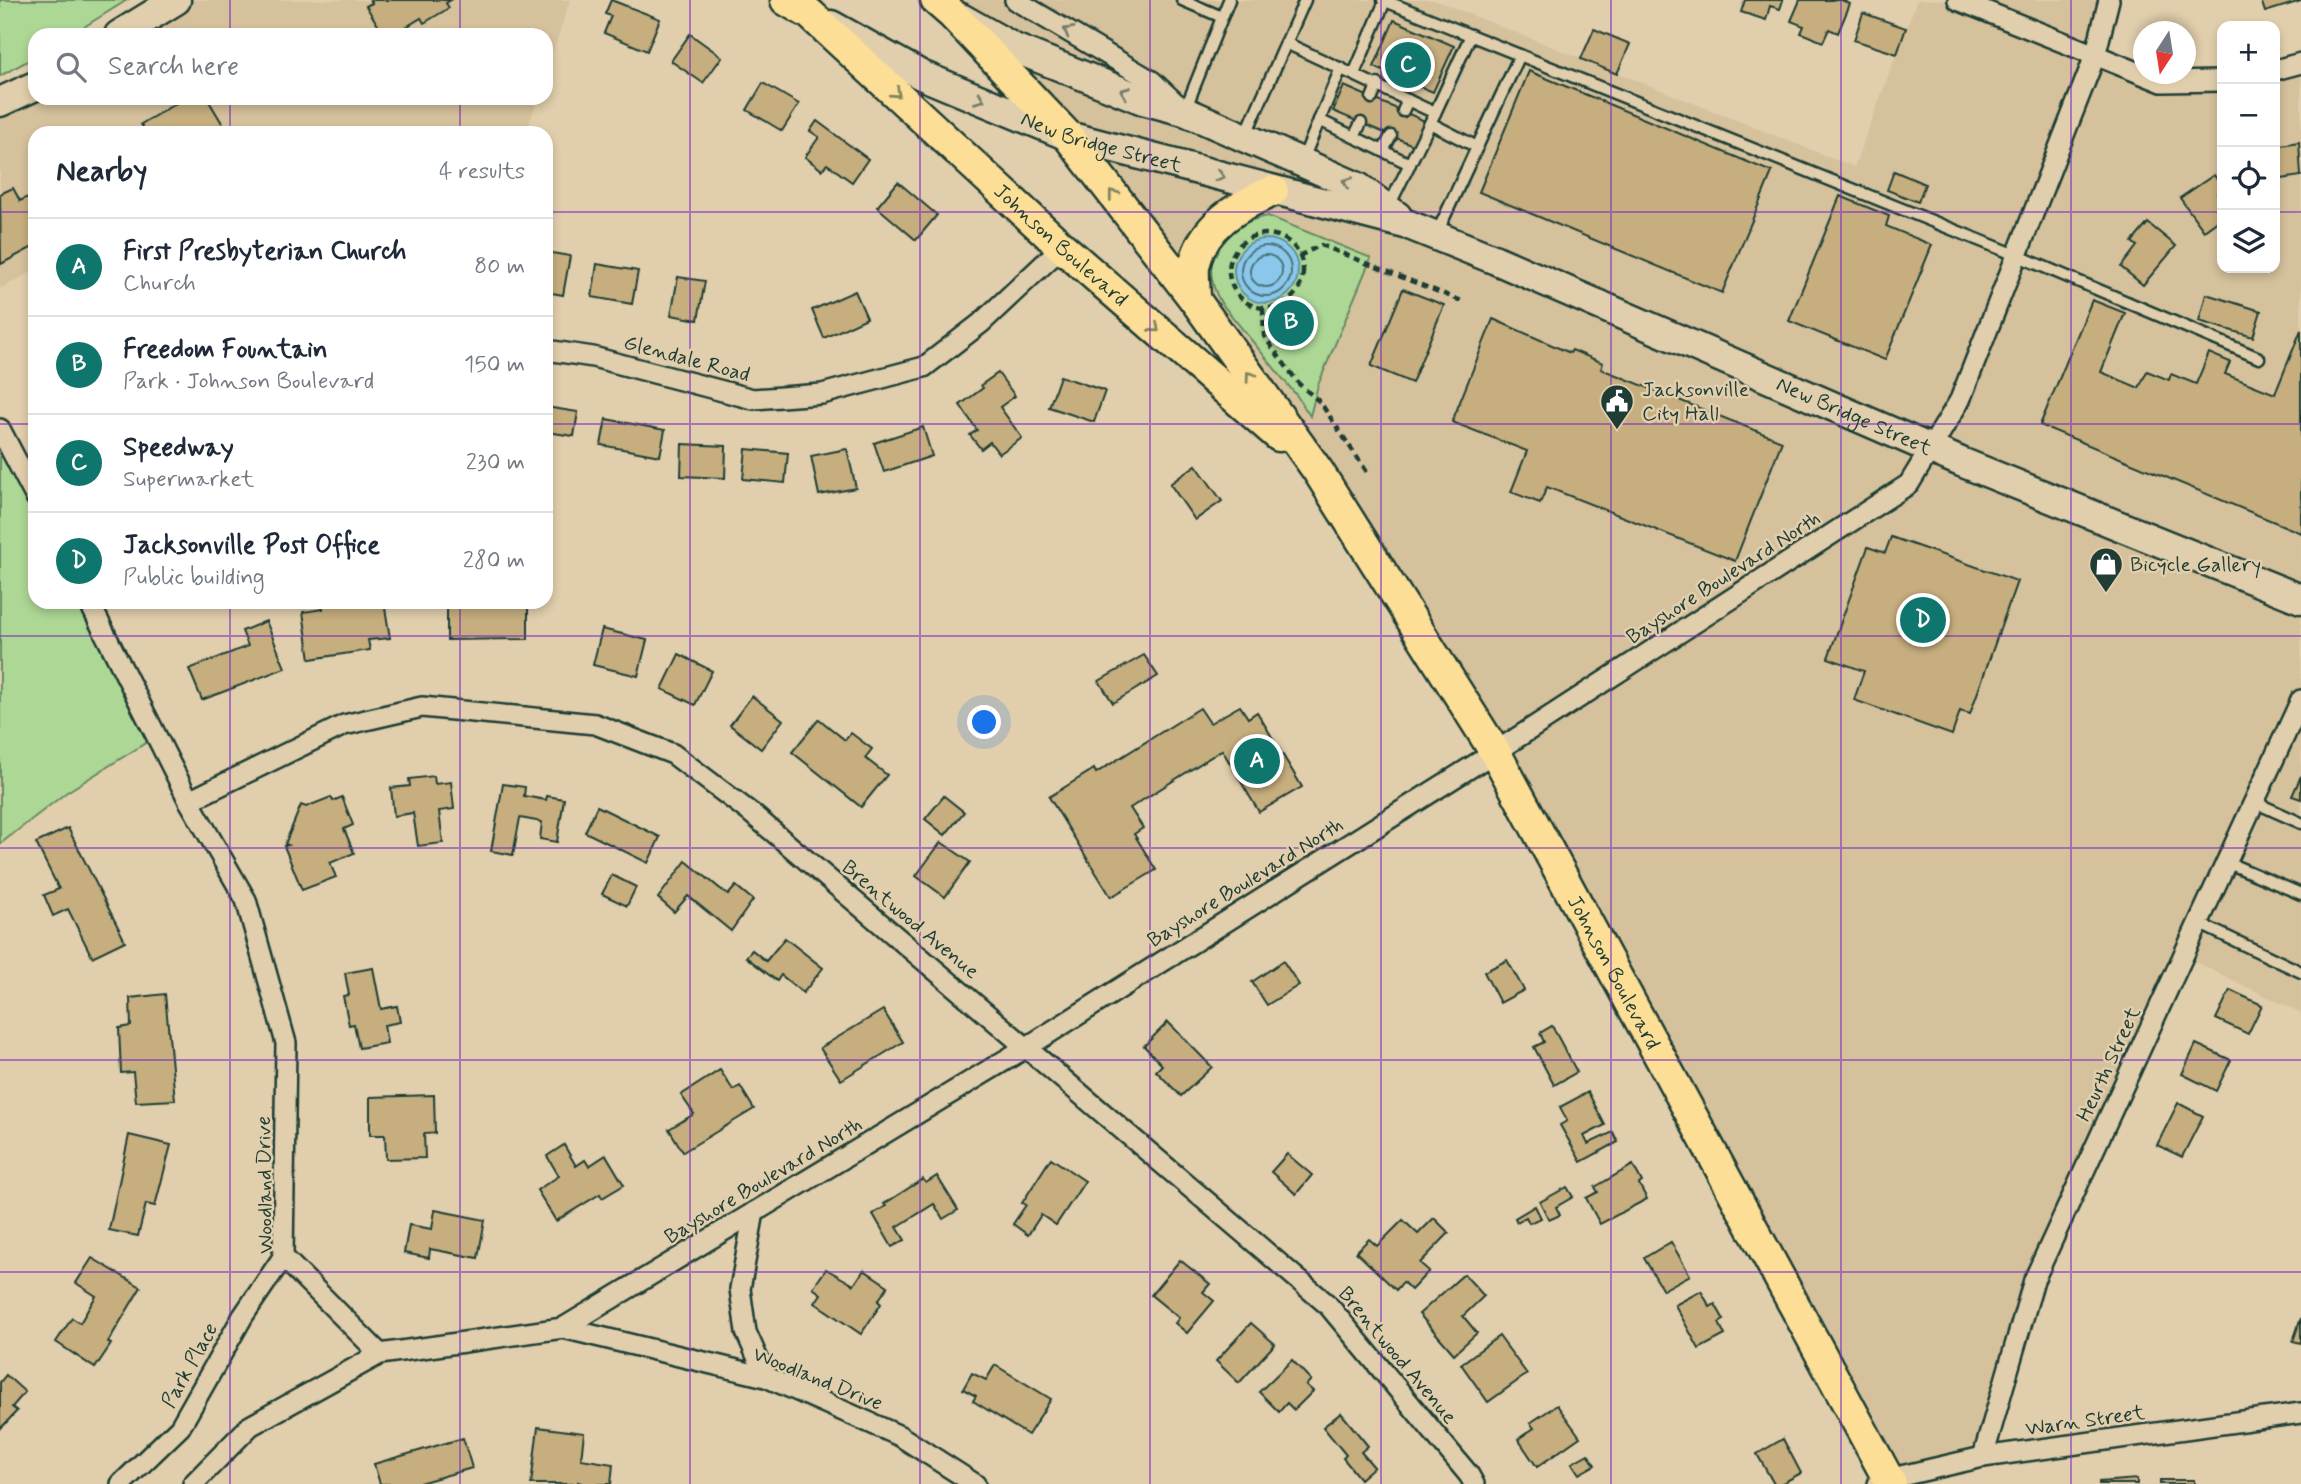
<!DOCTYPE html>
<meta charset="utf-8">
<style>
body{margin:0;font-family:Mynerve,sans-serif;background:#f2f2f3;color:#1f2937}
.controls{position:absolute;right:21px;top:21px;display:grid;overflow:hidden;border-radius:14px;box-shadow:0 4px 10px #0003}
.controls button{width:63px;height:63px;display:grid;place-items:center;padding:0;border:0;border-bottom:2px solid #e0e1e3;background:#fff;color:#1f2937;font:35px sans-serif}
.compass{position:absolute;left:2133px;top:21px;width:63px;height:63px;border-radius:50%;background:#fff;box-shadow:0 4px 10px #0003;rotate:192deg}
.you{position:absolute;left:985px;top:723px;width:24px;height:24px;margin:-18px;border:5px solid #fff;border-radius:50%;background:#1a73e8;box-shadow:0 0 0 10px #1a73e833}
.badge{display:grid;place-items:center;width:46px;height:46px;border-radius:50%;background:#0f766e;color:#fff;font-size:23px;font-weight:700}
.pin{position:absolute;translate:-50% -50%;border:4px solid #fff;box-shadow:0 2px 7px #0006}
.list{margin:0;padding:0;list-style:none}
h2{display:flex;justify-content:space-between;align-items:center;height:91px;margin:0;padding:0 28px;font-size:30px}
h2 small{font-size:23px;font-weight:400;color:#747a83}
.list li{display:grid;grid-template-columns:46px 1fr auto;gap:21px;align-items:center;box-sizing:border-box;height:98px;padding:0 28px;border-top:2px solid #e0e1e3}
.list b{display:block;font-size:26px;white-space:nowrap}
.list p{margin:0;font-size:23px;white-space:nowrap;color:#747a83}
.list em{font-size:23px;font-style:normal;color:#747a83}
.icon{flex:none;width:38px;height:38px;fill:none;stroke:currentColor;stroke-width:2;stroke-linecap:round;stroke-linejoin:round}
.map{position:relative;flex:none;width:2301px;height:1484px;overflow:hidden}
.search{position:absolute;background:#fff;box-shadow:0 4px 10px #0003;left:28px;top:28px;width:525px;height:77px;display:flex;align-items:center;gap:18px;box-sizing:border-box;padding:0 24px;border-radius:21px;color:#747a83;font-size:26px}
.panel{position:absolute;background:#fff;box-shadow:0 4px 10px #0003;left:28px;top:126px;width:525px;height:483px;border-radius:21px}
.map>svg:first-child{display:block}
.built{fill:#d5c19c}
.green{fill:#add795;stroke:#668a64;stroke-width:2}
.water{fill:#8ac7ea;stroke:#5f90a1;stroke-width:2}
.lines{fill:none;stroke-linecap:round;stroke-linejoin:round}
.shore{stroke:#4a747d;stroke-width:2}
.building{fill:#c6ae7e;stroke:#1f3d34;stroke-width:2}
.service-casing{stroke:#1f3d34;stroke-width:15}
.minor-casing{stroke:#1f3d34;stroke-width:24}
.secondary-casing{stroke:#1f3d34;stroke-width:33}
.primary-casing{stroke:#1f3d34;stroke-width:35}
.path{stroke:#1f3d34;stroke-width:4.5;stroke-dasharray:7 5;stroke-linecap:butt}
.service{stroke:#e1ceac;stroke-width:10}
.minor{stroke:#e1ceac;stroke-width:19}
.secondary{stroke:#e1ceac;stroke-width:28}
.primary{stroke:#fcde96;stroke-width:30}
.oneway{stroke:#767e6a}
.oneway2{stroke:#828560}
.grid{fill:none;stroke:#7b2cbf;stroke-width:2;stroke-opacity:0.55}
.labels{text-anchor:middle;stroke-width:5;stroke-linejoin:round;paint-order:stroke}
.street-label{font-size:21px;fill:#1f3d34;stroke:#e1ceac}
.poi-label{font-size:21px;fill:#1f3d34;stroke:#e1ceac;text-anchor:start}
</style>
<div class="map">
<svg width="2301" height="1484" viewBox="0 0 2301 1484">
<rect width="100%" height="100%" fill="#e1ceac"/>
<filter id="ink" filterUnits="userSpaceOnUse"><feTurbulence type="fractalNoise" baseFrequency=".0143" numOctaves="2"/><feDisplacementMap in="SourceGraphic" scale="14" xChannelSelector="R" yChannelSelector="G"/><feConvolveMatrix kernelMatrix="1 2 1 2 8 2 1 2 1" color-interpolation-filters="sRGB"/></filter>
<g filter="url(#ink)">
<!-- built -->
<g class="built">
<path d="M176 0H570L546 74V35H119Z"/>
<path d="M936 0H1434L1854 167 1917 0H2109L2095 56 2162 82 2222 81V268H2275V70L2301 63V1013L2183 956 2034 1280 1983 1457 1888 1479 1495 752 1195 300Z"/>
<path d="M35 98H538L526 133H35V270L0 289V102Z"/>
</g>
<!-- green -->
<g class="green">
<path d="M0 0H127L71 35H35V57L0 76Z"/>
<path d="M1268 216 1371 258 1318 385 1310 416 1297 396 1221 303C1196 258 1221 225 1268 216Z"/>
<path d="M0 429 35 496V602H89L157 736 67 792 0 844Z"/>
</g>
<!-- water -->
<circle class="water" cx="1266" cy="271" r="32"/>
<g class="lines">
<!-- shore -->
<g class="shore">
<circle cx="1266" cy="271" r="25"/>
<circle cx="1266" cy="271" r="16"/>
</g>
</g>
<!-- building -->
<g class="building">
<path d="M370 0H451L446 3 449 8 424 23 421 18 393 35H384L366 6 372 3Z"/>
<path d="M611 0 660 19 647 51 604 33 611 16 605 14Z"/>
<path d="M1745 0H1783L1780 9 1770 6 1766 20 1741 12Z"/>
<path d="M1800 0H1842L1850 4 1838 33 1829 29 1823 42 1801 33 1804 26 1791 21Z"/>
<path d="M2261 0H2301V1L2265 12Z"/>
<path d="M1863 13 1906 28 1897 54 1854 40Z"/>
<path d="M1394 20 1454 46 1433 92 1374 67Z"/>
<path d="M1594 29 1630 44 1617 74 1581 59Z"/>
<path d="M690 34 722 57 703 83 671 61Z"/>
<path d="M1529 71 1772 172 1722 293 1479 192Z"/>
<path d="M763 83 799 104 782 131 747 110Z"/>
<path d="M1344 86 1425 121 1415 146 1333 111Z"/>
<path d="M185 98H207L228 133H146L141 124Z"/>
<path d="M817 121 868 159 852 182 827 164 822 170 805 157 819 137 810 131Z"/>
<path d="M2299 142 2301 176 2275 180V146Z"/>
<path d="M1894 171 1925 184 1918 202 1887 190Z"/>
<path d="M2214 175 2222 187 2217 193 2222 200V218L2204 231 2180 198Z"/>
<path d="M898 182 937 215 916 240 877 207Z"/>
<path d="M13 188 20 201 32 195 35 201V246L1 264 0 194Z"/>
<path d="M1840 196 1889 216 1886 226 1932 245 1885 360 1789 321Z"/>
<path d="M2148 223 2176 246 2143 285 2121 267 2137 246 2132 242Z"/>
<path d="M546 252 570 256 563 295 546 292Z"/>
<path d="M597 264 638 271 632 304 592 297Z"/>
<path d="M678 277 705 281 698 320 671 315Z"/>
<path d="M1403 289 1444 305 1412 383 1371 366Z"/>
<path d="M855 291 867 318 824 338 812 310Z"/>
<path d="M2206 294 2261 311 2253 337 2199 321Z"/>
<path d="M2092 300 2125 313 2101 372 2139 388 2147 371 2169 380 2171 374 2196 384 2209 353 2230 362 2225 374 2275 394 2301 330V533L2040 425Z"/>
<path d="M1493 319 1570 353 1572 350 1603 363 1601 369 1782 441 1735 561 1547 487 1540 503 1511 492 1527 451 1452 422Z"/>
<path d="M998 373 1015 396 1000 407 1022 438 999 454 990 442 981 449 970 435 977 430 960 405 983 388 981 385Z"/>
<path d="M1060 376 1105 391 1094 422 1049 407Z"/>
<path d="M546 407 578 412 574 436 546 432Z"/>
<path d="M606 419 665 430 660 456 601 445Z"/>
<path d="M923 427 932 456 884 472 874 443Z"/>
<path d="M682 444 726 446 725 478 681 476Z"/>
<path d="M746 449 788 453 785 483 743 479Z"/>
<path d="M847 449 856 488 819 495 811 456Z"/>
<path d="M1196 465 1222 501 1195 520 1170 484Z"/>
<path d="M1891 537 2017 581 1970 714 1960 711 1952 735 1854 700 1864 671 1828 658 1868 547 1885 553Z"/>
<path d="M340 602H384L390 638 368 640 370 650 310 659 303 612 323 609 322 605Z"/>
<path d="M528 602V639L447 640V603Z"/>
<path d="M266 621 285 668 202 700 189 669 248 646 242 631Z"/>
<path d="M602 629 647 640 638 676 593 665Z"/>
<path d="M679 654 712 671 695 705 662 689Z"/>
<path d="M1144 655 1158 676 1113 703 1099 681Z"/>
<path d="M752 696 783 720 761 749 730 725Z"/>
<path d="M1240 706 1248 718 1257 712 1302 787 1259 812 1222 750 1130 808 1143 828 1134 834 1156 870 1111 897 1049 797 1094 769 1096 773 1200 708 1210 723Z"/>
<path d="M819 719 845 740 851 733 872 749 865 758 887 775 861 807 792 752Z"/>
<path d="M434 776 435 784 451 782 454 809 439 811 443 843 418 846 413 813 394 816 391 788 410 786 409 779Z"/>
<path d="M2301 776V799L2292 796Z"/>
<path d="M503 784 525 787 524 796 546 800 547 796 564 799 557 842 540 839 542 822 520 818 513 855 491 851Z"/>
<path d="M944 796 964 812 945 835 925 819Z"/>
<path d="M331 797 333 801 342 797 353 825 344 829 354 853 330 863 336 877 302 890 284 846 288 845 285 844 301 805 306 807Z"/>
<path d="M597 806 660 837 648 863 585 832Z"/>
<path d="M68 828 125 941 92 957 68 909 53 916 44 895 59 889 36 843Z"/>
<path d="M941 842 970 862 945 897 916 876Z"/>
<path d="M686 861 728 895 736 886 753 900 731 931 688 896 674 912 658 898Z"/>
<path d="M612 875 636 887 627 906 602 894Z"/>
<path d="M785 938 823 968 803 993 781 975 777 981 746 957 752 950 766 961Z"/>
<path d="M1507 960 1524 990 1500 1003 1484 972Z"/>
<path d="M1283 961 1299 985 1267 1005 1252 982Z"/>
<path d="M373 968 381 1009 397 1006 400 1022 384 1025 387 1043 359 1048 354 1024 349 1025 343 996 349 995 345 973Z"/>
<path d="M2230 990 2262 1005 2248 1034 2216 1019Z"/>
<path d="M165 994 175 1100 136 1102 133 1072 121 1073 119 1028 131 1026 130 998Z"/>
<path d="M883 1010 903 1042 841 1080 820 1048Z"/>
<path d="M1168 1022 1212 1067 1181 1096 1156 1071 1162 1065 1144 1046Z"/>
<path d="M1552 1026 1577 1072 1554 1085 1534 1047 1544 1042 1540 1033Z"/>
<path d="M2196 1044 2231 1060 2216 1091 2182 1074Z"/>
<path d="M720 1070 733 1090 740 1086 754 1109 683 1152 669 1129 694 1114 681 1095Z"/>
<path d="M1588 1092 1605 1125 1584 1136 1588 1144 1613 1132 1618 1142 1581 1162 1560 1125 1567 1121 1560 1107Z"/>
<path d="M434 1095 435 1133 424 1134 425 1158 386 1159 385 1135H370V1097Z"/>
<path d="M2178 1103 2203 1116 2182 1157 2157 1145Z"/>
<path d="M129 1135 171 1145 155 1206 146 1204 138 1236 109 1230Z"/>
<path d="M564 1145 576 1166 585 1160 589 1166 606 1155 624 1185 602 1198 600 1194 556 1221 537 1190 559 1176 547 1156Z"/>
<path d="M1287 1154 1312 1175 1296 1194 1271 1172Z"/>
<path d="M1051 1158 1085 1181 1056 1225 1041 1215 1028 1235 1013 1224 1026 1205 1022 1203Z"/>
<path d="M1633 1165 1642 1182 1639 1184 1647 1199 1600 1224 1586 1198 1598 1192 1595 1187Z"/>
<path d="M937 1176 958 1210 943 1219 934 1204 897 1227 905 1240 892 1247 873 1214 886 1206 884 1204 923 1179 926 1183Z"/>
<path d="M1567 1187 1573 1197 1556 1207 1560 1215 1549 1220 1540 1202Z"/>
<path d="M1535 1206 1541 1218 1529 1223 1526 1217 1517 1222 1515 1218Z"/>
<path d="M435 1210 485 1220 478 1258 430 1249 429 1258 404 1253 409 1225 432 1229Z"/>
<path d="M1434 1218 1449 1233 1420 1263 1429 1271 1411 1290 1403 1282 1396 1290 1356 1252 1369 1239 1377 1246 1403 1220 1418 1234Z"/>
<path d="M1671 1242 1690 1275 1663 1290 1644 1258Z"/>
<path d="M92 1258 141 1287 108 1342 111 1344 95 1368 56 1342 72 1318 80 1323 96 1296 76 1283Z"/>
<path d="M1180 1260 1210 1284 1203 1292 1214 1301 1187 1333 1175 1323 1179 1318 1151 1295Z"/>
<path d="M826 1269 854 1285 864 1270 888 1286 878 1301 881 1304 861 1334 815 1303 821 1294 813 1288Z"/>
<path d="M1464 1274 1484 1296 1463 1316 1477 1333 1454 1354 1419 1314Z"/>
<path d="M1701 1291 1710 1307 1715 1304 1724 1320 1719 1323 1725 1335 1699 1349 1675 1305Z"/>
<path d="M2301 1318V1343L2293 1341Z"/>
<path d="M1251 1323 1275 1344 1239 1383 1216 1361Z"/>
<path d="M1499 1336 1527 1374 1488 1402 1461 1364Z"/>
<path d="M1292 1360 1311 1380 1306 1385 1313 1391 1294 1410 1287 1403 1279 1412 1259 1392Z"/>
<path d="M995 1365 1051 1399 1028 1435 973 1401 976 1396 963 1389 972 1373 986 1380Z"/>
<path d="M6 1375 25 1392 12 1407 17 1411 0 1429V1382Z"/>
<path d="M1557 1405 1580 1437 1537 1467 1518 1439 1534 1428 1530 1423Z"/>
<path d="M1341 1413 1368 1446 1361 1452 1374 1467 1360 1479 1343 1458 1346 1455 1323 1427Z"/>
<path d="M538 1427 584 1433 581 1459 613 1464 611 1484H584L578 1482V1484H531Z"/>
<path d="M463 1438 472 1468 416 1484H380L374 1464Z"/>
<path d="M1783 1439 1801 1473 1781 1484H1774L1757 1454Z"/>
<path d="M1588 1454 1595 1465 1579 1474 1572 1463Z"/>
<path d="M2137 1479V1484H2099V1482Z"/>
<rect x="2160" y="1480" width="34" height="4"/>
</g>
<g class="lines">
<!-- service casing -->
<g class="service-casing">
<g id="service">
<path d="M1182 0 1222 17"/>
<path d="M1383 0 2016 255 2259 358"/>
<path d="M1286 43 1435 113 1389 206"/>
<path d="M1354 74 1385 1"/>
<path d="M1372 98 1378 84"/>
<path d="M1185 110 1229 0"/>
<path d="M1403 111 1408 100"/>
<path d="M1435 113 1471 35"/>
<path d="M1319 120 1410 164"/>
<path d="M1430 123 1477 147"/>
<path d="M1246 134 1305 0"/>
<path d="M1354 137 1361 123"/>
<path d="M1383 151 1391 136"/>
<path d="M1303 159 1341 68"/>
<path d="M1436 235 1520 55"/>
<path d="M2254 802 2301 823"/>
<path d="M2226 862 2301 894"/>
<path d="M2198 923 2301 972"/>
</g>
</g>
<!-- minor casing -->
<g class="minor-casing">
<g id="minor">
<path d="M1015 0 1152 81 1181 108"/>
<path d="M1958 0 2162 82 2222 81"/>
<path d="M2275 70 2301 63"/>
<path d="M546 350 593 357 753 399 822 394 924 367 981 323 1062 247"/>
<path d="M0 429 35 496"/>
<path d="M89 602 189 801 246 900 286 1043 283 1257 380 1354"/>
<path d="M189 801 344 725 422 707 595 724 673 754 751 813 1328 1305 1469 1475 1474 1484"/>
<path d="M754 1212 740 1289 746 1332 766 1377"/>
<path d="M563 1328 1027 1047 1495 752 1909 484 1960 400 2095 56 2109 0"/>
<path d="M1983 1457 2034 1280 2301 700"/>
<path d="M121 1484 180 1427 243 1316 283 1257"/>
<path d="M193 1484 250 1426 380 1354 563 1328 766 1377 900 1436 975 1484"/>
<path d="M1878 1484 1888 1479 1983 1457 2301 1413"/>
</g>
</g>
<!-- secondary casing -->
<g class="secondary-casing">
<g id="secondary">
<path d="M961 18 1014 48 1143 100 1184 111 1358 187 1397 216"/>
<path id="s1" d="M831 25 921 75 1068 136 1409 225 1496 260 1961 462 2301 599"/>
<path d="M119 35 176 0"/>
<path d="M0 102 35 86"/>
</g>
</g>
<!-- primary casing -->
<g class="primary-casing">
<g id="primary">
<path id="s2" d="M786 0 810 14 1062 247 1279 436"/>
<path id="s3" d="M936 0 952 14 1068 136 1195 300 1318 471 1495 752 1891 1484"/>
<path d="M1195 300C1195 289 1193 277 1194 267 1202 225 1238 206 1273 191"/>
</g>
</g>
<!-- path -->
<g class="path">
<circle cx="1266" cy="271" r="37"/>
<path d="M1299 256 1321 245 1464 302"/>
<path d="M1263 308 1264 336 1299 384 1320 402 1369 475"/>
</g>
<!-- service -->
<use href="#service" class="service"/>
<!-- minor -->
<use href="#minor" class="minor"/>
<!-- secondary -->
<use href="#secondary" class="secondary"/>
<!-- primary -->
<use href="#primary" class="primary"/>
</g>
<!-- one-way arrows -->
<defs><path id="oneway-chevron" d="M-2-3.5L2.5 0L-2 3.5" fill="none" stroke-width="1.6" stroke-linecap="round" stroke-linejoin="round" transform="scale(1.75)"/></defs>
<g class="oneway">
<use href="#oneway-chevron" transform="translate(1068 31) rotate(-150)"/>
<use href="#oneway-chevron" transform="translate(1125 92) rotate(-159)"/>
<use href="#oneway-chevron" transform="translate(980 99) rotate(22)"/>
<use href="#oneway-chevron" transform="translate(1220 176) rotate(15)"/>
<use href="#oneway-chevron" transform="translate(1347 182) rotate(-157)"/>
</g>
<g class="oneway2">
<use href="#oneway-chevron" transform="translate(896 93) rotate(43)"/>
<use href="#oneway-chevron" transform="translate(1113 194) rotate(-128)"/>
<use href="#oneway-chevron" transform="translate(1155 328) rotate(41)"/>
<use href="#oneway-chevron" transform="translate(1250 376) rotate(-126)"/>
</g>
</g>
<!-- grid -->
<path class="grid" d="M230 0V35M460 0V35M690 0V1484M920 0V1484M1150 0V1484M1381 0V1484M1611 0V1484M1841 0V1484M2071 0V1484M230 98V133M460 98V133M0 212H35M546 212H2222M2275 212H2301M0 424H35M546 424H2301M230 602V1484M460 602V1484M0 636H2301M0 848H2301M0 1060H2301M0 1272H2301"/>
<!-- icons -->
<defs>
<g id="civic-pin" transform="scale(1.75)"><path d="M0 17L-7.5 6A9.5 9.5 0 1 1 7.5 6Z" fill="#1f3d34" stroke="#e1ceac"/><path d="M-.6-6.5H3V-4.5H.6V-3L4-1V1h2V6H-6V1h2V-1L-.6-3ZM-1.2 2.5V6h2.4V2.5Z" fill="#fff"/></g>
<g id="shop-pin" transform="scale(1.75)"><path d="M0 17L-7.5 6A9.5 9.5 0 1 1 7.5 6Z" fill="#1f3d34" stroke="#e1ceac"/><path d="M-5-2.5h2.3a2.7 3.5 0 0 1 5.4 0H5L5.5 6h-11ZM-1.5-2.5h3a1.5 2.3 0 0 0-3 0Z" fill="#fff"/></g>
</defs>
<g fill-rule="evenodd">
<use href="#civic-pin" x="1617" y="401"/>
<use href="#shop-pin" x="2106" y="564"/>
</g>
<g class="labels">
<!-- street labels -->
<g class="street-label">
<text dy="7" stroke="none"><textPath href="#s1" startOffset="296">New Bridge Street</textPath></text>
<text dy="7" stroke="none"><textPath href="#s2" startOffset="369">Johnson Boulevard</textPath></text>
<text transform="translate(687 358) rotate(15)" y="7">Glendale Road</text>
<text dy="7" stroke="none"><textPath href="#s1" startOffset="1099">New Bridge Street</textPath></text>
<text transform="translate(1723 577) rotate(-33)" y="7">Bayshore Boulevard North</text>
<text transform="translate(1245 882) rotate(-32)" y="7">Bayshore Boulevard North</text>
<text transform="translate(911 919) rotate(40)" y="7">Brentwood Avenue</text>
<text dy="7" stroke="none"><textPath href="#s3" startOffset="1190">Johnson Boulevard</textPath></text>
<text transform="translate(2108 1064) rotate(-65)" y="7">Heurth Street</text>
<text transform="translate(763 1180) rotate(-31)" y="7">Bayshore Boulevard North</text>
<text transform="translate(264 1185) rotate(-91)" y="7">Woodland Drive</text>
<text transform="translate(1398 1355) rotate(50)" y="7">Brentwood Avenue</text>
<text transform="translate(189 1365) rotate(-61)" y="7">Park Place</text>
<text transform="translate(818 1378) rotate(22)" y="7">Woodland Drive</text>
<text transform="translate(2085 1420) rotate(-8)" y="7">Warn Street</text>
</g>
<!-- poi labels -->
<g class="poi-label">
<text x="1642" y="396">Jacksonville<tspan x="1642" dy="24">City Hall</tspan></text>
<text x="2130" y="571">Bicycle Gallery</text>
</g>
</g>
</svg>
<div class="controls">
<button>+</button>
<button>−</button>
<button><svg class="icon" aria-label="locate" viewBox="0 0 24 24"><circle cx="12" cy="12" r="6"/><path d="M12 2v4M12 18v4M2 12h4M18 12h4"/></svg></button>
<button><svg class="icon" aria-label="layers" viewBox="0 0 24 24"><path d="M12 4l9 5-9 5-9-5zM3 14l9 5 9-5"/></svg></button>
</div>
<svg class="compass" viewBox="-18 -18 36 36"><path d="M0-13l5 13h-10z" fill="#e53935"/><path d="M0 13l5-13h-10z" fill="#747a83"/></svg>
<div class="you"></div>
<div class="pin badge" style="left:1257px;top:761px">A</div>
<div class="pin badge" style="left:1291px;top:323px">B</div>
<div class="pin badge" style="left:1408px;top:65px">C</div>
<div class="pin badge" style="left:1923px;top:620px">D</div>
<div class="search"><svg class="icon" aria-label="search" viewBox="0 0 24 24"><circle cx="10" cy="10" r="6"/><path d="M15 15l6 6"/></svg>Search here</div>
<section class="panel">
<h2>Nearby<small>4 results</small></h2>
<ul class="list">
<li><span class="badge">A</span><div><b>First Presbyterian Church</b><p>Church</p></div><em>80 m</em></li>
<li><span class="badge">B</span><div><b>Freedom Fountain</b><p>Park · Johnson Boulevard</p></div><em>150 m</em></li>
<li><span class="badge">C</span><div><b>Speedway</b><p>Supermarket</p></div><em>230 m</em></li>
<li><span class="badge">D</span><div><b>Jacksonville Post Office</b><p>Public building</p></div><em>280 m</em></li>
</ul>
</section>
</div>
